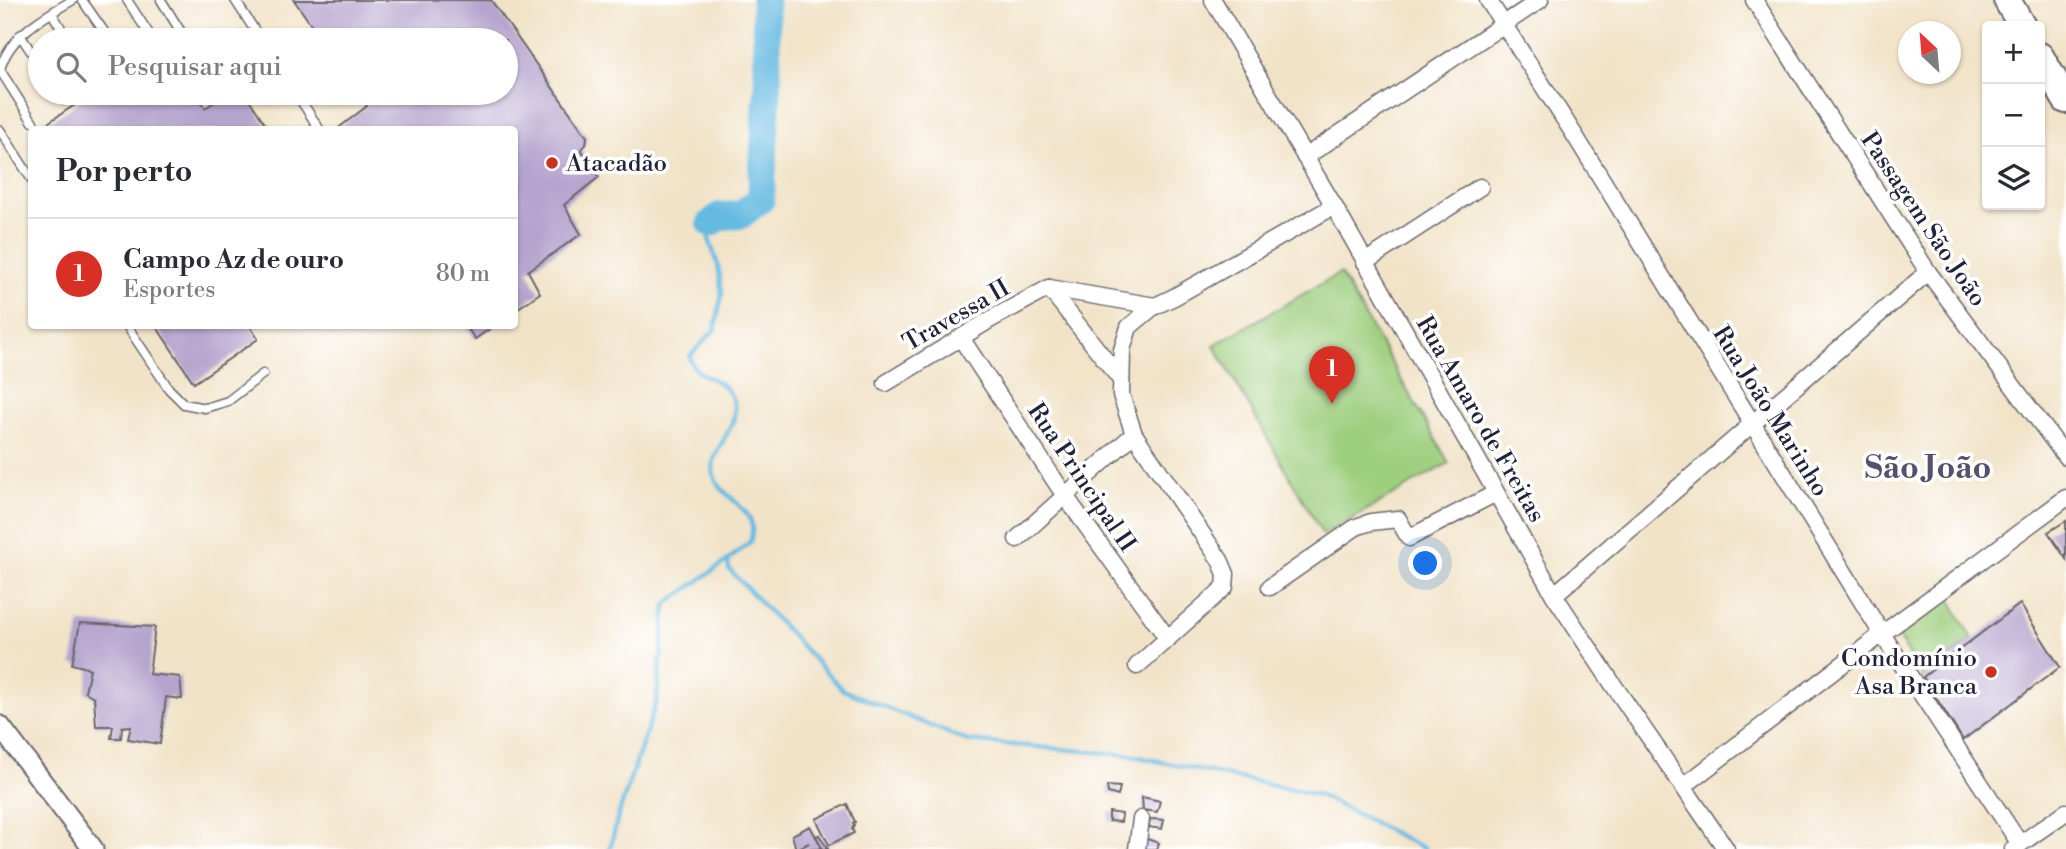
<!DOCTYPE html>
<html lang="pt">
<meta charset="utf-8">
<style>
body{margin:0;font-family:"Libre Bodoni",serif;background:#f7f7f7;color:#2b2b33}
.controls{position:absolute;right:21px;top:21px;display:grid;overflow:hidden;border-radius:7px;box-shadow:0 2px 5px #0004}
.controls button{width:63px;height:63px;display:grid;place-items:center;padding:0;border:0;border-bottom:2px solid #e1e1e2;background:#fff;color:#2b2b33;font:35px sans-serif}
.compass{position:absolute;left:1898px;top:21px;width:63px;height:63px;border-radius:50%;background:#fff;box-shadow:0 2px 5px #0004;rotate:334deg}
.you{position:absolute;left:1426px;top:564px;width:24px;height:24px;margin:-18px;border:5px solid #fff;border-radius:50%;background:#1a73e8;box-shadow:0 0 0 10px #1a73e833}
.badge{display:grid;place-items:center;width:46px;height:46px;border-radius:50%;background:#d93025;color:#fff;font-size:23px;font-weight:700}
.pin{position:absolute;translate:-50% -58px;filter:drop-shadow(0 2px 4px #0008)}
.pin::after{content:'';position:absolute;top:37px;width:24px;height:21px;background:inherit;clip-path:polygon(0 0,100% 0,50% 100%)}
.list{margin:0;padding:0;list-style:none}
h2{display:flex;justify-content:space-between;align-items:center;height:91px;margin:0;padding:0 28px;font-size:30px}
h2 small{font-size:23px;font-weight:400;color:#7c7c81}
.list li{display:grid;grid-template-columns:46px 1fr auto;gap:21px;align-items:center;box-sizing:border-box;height:112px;padding:0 28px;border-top:2px solid #e1e1e2}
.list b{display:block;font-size:26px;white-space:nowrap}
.list p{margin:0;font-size:23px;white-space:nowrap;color:#7c7c81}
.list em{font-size:23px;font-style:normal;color:#7c7c81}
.icon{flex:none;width:38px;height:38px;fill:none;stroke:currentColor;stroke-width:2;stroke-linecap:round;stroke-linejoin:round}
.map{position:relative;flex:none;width:2066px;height:849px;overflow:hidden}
.search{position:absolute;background:#fff;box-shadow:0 2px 5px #0004;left:28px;top:28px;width:490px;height:77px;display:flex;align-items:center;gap:18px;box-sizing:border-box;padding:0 24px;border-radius:38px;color:#7c7c81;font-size:26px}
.panel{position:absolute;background:#fff;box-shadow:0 2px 5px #0004;left:28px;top:126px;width:490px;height:203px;border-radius:7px}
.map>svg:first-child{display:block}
.green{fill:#9ecf7f;stroke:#60785d;stroke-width:2}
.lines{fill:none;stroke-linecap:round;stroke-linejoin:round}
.stream{stroke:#65bae1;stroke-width:4.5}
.river{stroke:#65bae1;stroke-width:28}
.building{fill:#b5a4ce}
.service-casing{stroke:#6a666c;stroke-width:11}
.minor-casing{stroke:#6a666c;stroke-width:19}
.tertiary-casing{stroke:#6a666c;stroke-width:23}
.trunk-casing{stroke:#6a666c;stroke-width:30}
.service{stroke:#fff;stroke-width:8}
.minor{stroke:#fff;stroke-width:16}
.tertiary{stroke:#fff;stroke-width:19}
.trunk{stroke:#fff;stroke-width:26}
.poi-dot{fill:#c8321e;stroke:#fff;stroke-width:2.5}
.labels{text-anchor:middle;stroke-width:7;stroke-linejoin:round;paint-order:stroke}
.poi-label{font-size:24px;fill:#22223b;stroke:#fff;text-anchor:start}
.street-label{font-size:24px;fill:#22223b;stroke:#fff}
.district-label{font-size:32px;font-weight:bold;fill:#55506e;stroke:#fff}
</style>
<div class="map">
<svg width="2066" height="849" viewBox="0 0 2066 849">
<rect width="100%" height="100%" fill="#fff"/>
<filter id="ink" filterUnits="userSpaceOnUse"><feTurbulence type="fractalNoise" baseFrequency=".0143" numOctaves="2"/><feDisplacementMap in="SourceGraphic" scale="14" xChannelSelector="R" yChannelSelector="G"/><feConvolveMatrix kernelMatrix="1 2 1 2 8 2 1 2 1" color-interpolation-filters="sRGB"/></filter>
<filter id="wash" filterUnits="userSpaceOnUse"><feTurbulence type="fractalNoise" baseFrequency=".00686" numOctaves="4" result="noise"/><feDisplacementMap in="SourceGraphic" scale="28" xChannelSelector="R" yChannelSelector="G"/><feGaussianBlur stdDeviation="1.57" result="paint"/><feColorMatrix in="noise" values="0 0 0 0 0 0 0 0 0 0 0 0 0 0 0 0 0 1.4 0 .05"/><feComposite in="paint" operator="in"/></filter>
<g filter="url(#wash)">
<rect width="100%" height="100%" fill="#f1e3c8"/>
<!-- green -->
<g class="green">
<path d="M1340 273 1449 463 1323 535 1214 345Z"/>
<path d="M1948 595 1972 639 1923 677 1896 633Z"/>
</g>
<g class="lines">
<!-- stream -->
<g class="stream">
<path d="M711 223 709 239 718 265 722 294 715 329 690 356C694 382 718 373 730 394 747 423 711 445 713 470 714 493 748 503 752 526 753 531 751 538 750 542L728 560 729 569 843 690 968 741 1129 755 1319 795 1425 849"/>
<path d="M610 849 618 816 657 700 666 604 728 560"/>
</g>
<!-- river -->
<path class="river" d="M711 223 720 216 741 215 761 199 768 82 765 0"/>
</g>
<g id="blocks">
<!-- building -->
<g class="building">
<path d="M294 0H491L587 137 586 145 581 149 599 177 564 205 581 234 528 271 540 293 514 311V130H336L367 106 358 93H506V40H322Z"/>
<path d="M93 93H195L205 108 228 93H245L269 130H37Z"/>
<path d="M156 326H250L258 339 194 383Z"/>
<path d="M466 326H494L475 339Z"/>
<path d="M2066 521V559L2048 532Z"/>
<path d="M2020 604 2060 667 1963 740 1923 677Z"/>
<path d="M80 623 155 627 149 674 180 677 182 699 166 697 160 744 128 739 131 726 122 727 121 738H111L113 726H96L94 697 85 692 90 669 72 664Z"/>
<path d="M1107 786 1120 787 1118 796 1108 793Z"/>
<path d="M1142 797 1160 801 1157 812 1143 810Z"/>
<path d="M847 804 855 822 853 823 854 825 852 829 854 833 829 845 816 819Z"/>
<path d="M1109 812 1122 814 1121 822 1109 821Z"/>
<path d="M1151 819 1164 820 1162 829 1148 827Z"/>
<path d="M810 826 821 846 816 836 819 835 828 849H822L821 847 818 849H799L809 843 796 849 792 835Z"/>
<path d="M1144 838 1159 843 1157 849H1143Z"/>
</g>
</g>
</g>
<g filter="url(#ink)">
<use href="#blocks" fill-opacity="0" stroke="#6a666c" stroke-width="2"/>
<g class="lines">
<!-- service casing -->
<g class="service-casing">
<g id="service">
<path d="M82 0 110 40"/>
<path d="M127 0 153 40"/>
<path d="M161 0 186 40"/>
<path d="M235 0 261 40"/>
<path d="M52 13 68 40"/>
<path d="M20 35 40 65"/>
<path d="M59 93 64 100"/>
<path d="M296 93 320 130"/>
<path d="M33 122 0 70C8 36 45 16 73 0"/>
<path d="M0 130 32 180"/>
<path d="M127 326 169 389 184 404 205 408 228 401 263 374"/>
</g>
</g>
<!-- minor casing -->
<g class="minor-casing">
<g id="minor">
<path d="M1213 0 1334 206 1554 595 1612 683 1726 849"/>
<path d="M1488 0 1577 139 1882 634 2020 844"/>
<path d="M1754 0 1928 272 2066 457"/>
<path d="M1305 157 1540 0"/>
<path d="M1365 262 1480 187"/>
<path d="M1049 288 1121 380"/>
<path d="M1049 288 1155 306"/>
<path d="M961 338 1065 496 1168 639"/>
<path d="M886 383 993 318 1049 288"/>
<path d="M1017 539 1134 434"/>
<path d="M1270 587 1356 527 1371 522 1398 519 1409 538 1496 493"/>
<path d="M1554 595 1928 272"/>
<path d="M1137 666 1225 587 1226 574 1220 560 1134 434 1121 395 1122 350 1129 327 1153 307 1174 297 1334 206"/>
<path d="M1684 786 1882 634 2066 498"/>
<path d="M1137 849 1141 819"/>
<path d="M2013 849 2066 812"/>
</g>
</g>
<!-- tertiary casing -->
<g class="tertiary-casing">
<path id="tertiary" d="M0 726 93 849"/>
</g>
<!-- trunk casing -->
<g class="trunk-casing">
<g id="trunk">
<path d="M2007 0 2022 26"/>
<path d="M2040 56 2066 100"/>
</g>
</g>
<!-- service -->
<use href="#service" class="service"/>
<!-- minor -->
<use href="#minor" class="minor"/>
<!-- tertiary -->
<use href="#tertiary" class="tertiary"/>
<!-- trunk -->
<use href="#trunk" class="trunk"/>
</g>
</g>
<!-- markers -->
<g class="poi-dot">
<circle cx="552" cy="163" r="7"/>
<circle cx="1991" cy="672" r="7"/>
</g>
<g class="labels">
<!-- poi labels -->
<g class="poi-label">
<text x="566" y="171">Atacadão</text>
<text x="1977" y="666" text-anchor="end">Condomínio<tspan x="1977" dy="28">Asa Branca</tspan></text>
</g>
<!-- street labels -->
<g class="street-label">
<text transform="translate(1924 219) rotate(56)" y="8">Passagem São João</text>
<text transform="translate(956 315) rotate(-30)" y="8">Travessa II</text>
<text transform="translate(1771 411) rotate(58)" y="8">Rua João Marinho</text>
<text transform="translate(1481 419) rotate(60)" y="8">Rua Amaro de Freitas</text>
<text transform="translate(1082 477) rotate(56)" y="8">Rua Principal II</text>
</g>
<!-- district labels -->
<g class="district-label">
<text x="1928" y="478">São João</text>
</g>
</g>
</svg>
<div class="controls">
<button>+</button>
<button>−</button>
<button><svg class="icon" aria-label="layers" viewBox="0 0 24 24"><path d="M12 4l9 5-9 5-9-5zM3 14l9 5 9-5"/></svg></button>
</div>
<svg class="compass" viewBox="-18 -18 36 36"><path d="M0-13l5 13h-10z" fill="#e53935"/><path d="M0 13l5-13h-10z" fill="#7c7c81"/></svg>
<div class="you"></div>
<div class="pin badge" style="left:1332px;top:404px">1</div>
<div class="search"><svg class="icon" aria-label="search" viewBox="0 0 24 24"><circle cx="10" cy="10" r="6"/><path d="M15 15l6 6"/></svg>Pesquisar aqui</div>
<section class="panel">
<h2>Por perto<small></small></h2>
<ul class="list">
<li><span class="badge">1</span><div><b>Campo Az de ouro</b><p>Esportes</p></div><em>80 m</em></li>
</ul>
</section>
</div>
